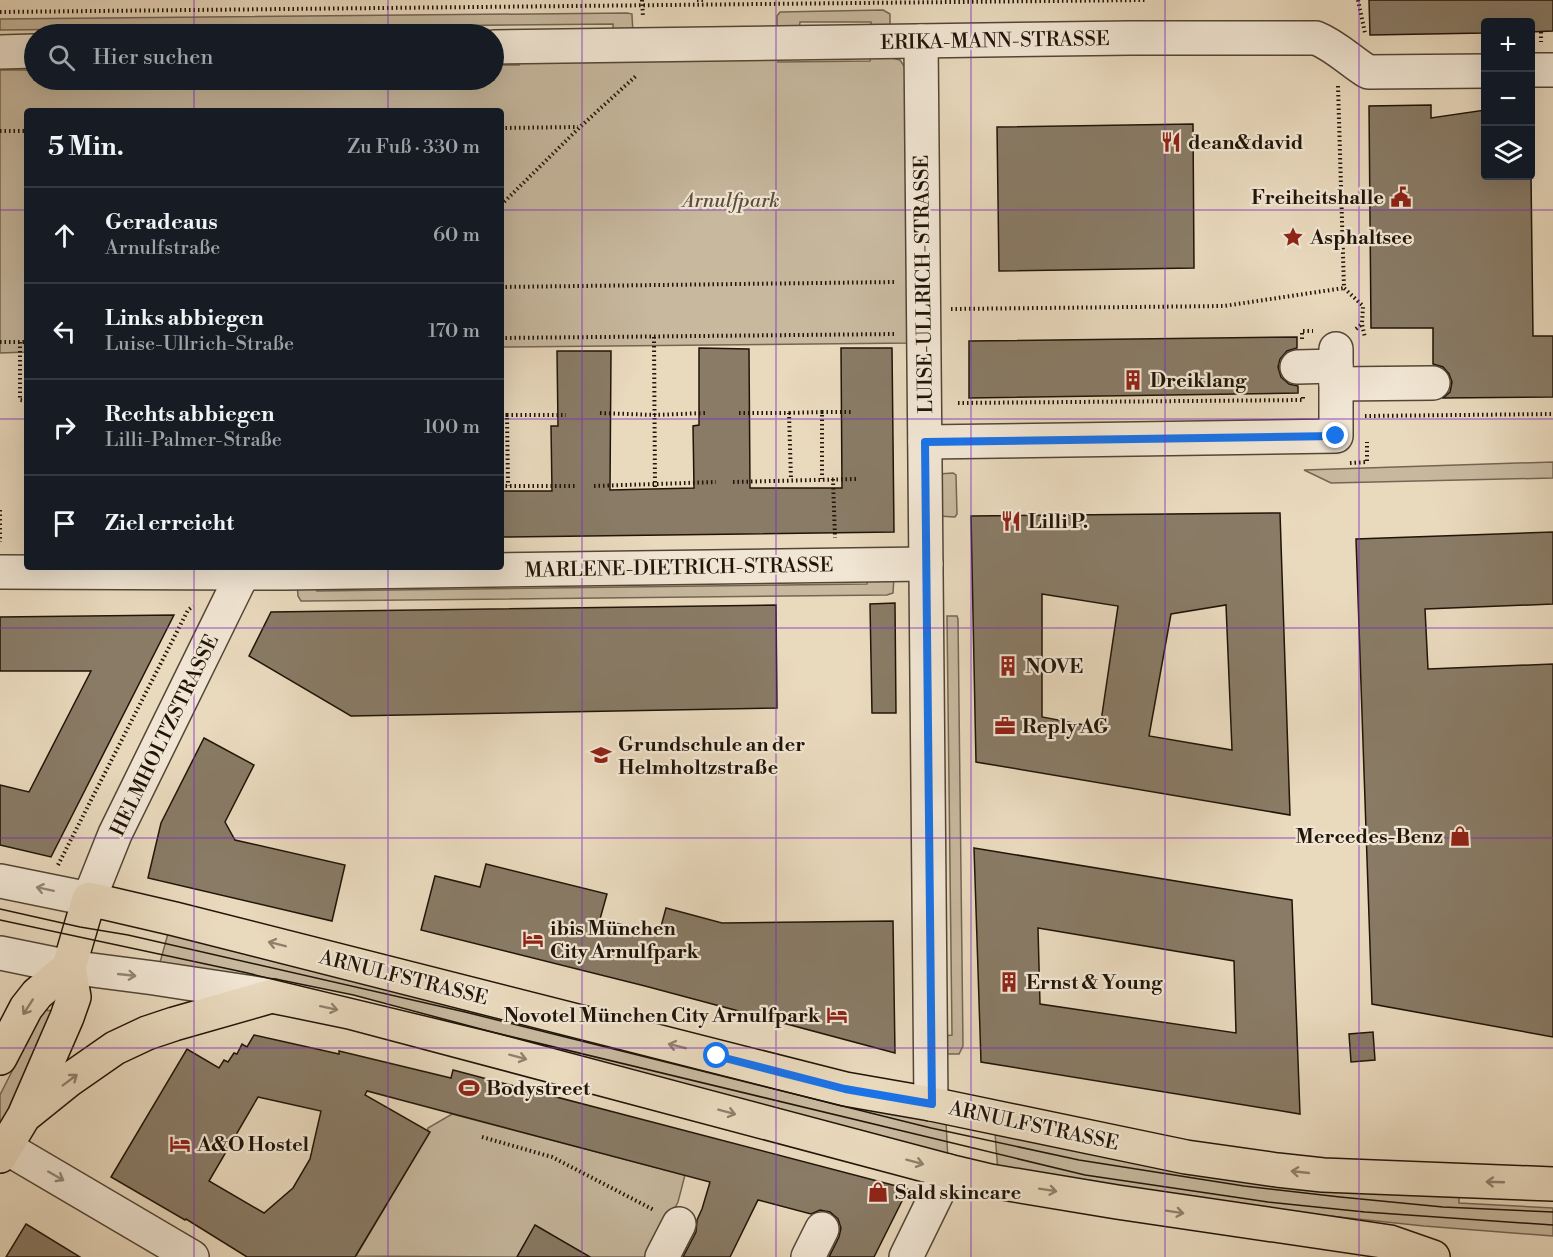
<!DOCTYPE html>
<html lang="de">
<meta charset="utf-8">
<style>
body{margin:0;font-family:"Libre Bodoni",serif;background:#242831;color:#f1f3f6}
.controls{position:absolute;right:18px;top:18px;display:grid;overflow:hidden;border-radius:6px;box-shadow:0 6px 24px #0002}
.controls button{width:54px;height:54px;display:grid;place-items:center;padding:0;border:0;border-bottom:2px solid #363941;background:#171b24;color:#f1f3f6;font:30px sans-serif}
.stop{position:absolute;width:18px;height:18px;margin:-14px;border:4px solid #1a73e8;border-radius:50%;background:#fff}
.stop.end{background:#1a73e8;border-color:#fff;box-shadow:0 2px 6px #0008}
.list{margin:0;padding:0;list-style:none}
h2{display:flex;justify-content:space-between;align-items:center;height:78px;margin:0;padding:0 24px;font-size:26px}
h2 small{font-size:20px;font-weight:400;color:#9ea1a6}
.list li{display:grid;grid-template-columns:39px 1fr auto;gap:18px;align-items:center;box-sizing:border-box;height:96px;padding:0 24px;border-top:2px solid #363941}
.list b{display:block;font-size:22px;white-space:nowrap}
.list p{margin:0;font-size:20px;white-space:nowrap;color:#9ea1a6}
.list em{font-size:20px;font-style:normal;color:#9ea1a6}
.icon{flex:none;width:33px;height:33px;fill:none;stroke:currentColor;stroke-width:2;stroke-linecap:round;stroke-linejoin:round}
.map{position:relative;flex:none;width:1553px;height:1257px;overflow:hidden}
.search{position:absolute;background:#171b24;box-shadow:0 6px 24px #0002;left:24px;top:24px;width:480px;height:66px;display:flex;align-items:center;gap:15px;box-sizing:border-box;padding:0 21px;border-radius:33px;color:#9ea1a6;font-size:22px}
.panel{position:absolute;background:#171b24;box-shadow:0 6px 24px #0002;left:24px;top:108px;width:480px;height:462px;border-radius:6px}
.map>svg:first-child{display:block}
.green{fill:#c7b89e;stroke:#746653;stroke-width:1.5}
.building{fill:#897b66;stroke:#201508;stroke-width:1.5;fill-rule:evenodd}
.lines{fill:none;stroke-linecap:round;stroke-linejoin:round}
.minor-casing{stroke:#524635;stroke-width:36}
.major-casing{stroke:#201508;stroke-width:36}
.path{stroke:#201508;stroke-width:4;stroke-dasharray:1.5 3;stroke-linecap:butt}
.minor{stroke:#f1e6d4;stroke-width:33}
.major{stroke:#e9d9bd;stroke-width:33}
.tram{stroke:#201508;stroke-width:1.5}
.oneway{stroke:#938878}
.oneway2{stroke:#8f816c}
.route{stroke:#1a73e8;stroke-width:8}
.grid{fill:none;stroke:#7b2cbf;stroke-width:1.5;stroke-opacity:0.55}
.labels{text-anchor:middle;stroke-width:4.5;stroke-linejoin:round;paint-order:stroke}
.street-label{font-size:20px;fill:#201508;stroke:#f1e6d4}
.poi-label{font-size:20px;font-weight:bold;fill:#201508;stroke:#f1e6d4;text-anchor:start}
.park-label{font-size:20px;font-style:italic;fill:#5a4e3c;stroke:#f1e6d4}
</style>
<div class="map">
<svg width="1553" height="1257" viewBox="0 0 1553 1257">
<rect width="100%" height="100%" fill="#e9d9bd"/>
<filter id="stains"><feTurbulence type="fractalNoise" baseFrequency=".00333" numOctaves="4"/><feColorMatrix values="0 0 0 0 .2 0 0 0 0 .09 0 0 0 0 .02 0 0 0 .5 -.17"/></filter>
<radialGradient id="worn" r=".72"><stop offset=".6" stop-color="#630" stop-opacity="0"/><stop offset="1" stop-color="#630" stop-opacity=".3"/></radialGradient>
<!-- green -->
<g class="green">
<path d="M883 10 890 14V29L871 30V22H800L799 31H777V16L780 12Z"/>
<path d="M627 13 632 14V16L633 32 613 33V24L0 30V19Z"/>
<path d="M871 53 900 60 908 72 912 343 501 347V111H27V352L0 353V70H34V80H494V65H519L518 58 777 54 778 62 870 61Z"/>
<path d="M1553 462V478L1331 483 1304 470Z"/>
<path d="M938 474 953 473 956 475 957 514 955 517 938 516Z"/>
<path d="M868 576 894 577 893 593 887 595 307 601H301L298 596 297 583H316L317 591 867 584Z"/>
<path d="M947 616H957L958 619 963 1046 959 1054H943V1036L952 1035Z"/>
<path d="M169 930 946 1121 948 1161 159 966Z"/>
<path d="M43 1010 55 1011 26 1075 0 1126V1095Z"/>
<path d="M452 1114 685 1175 678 1202 649 1257H590L535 1226 517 1257 356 1256 426 1138 428 1128Z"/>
<path d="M995 1133 1459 1190V1203L1553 1208V1236L1424 1226 1225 1205 998 1172Z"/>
</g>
<!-- building -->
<g class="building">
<path d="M1369 0H1553V31L1530 32V22H1485V33L1370 35Z"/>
<path d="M1431 105V118L1485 110V176H1531L1533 336H1553V397L1443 398 1450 392 1452 382 1449 374 1443 367 1433 364V328H1371L1369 106Z"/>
<path d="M1193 124 1194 268 999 271 997 127Z"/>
<path d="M1297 337V348L1287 351 1280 359 1278 367 1281 377 1289 384 1298 386V393L969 398V341Z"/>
<path d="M699 348 749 349 750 488H842L841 348H892L894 532 501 537V491H552L551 426H558L557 351H611L610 490 694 488 693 426 699 425Z"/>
<path d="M1280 513 1290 815 976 762 971 516ZM1042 594 1118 606 1100 728 1042 717ZM1226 605 1232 750 1149 736 1171 614Z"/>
<path d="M1553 532V604L1425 609 1428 669 1553 664V1037L1372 1004 1356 539Z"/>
<path d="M895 603 896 713H872L870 604Z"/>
<path d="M776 605 777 708 351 716 249 656 271 612Z"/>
<path d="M174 615 51 857 0 845V785L29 792 91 671H0V617Z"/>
<path d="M204 738 254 765 225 822 235 840 345 865 332 921 148 878 161 823Z"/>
<path d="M974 848 1292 900 1300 1114 981 1062ZM1038 928 1234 961 1236 1033 1040 1004Z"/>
<path d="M486 864 607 894 600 919 659 934 666 908 722 923 893 921 895 1053 645 986 421 930 435 876 480 887Z"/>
<path d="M1373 1032 1375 1060 1351 1062 1349 1034Z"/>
<path d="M254 1035 339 1054V1051L451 1078 453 1070 908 1189 874 1257H829L839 1237 841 1228 838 1219 830 1212 820 1210 811 1214 758 1200 730 1257H683L696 1232 697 1220 702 1209 710 1182 367 1091 365 1095 430 1132 355 1257H247L186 1219 185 1220 111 1177 187 1049 219 1068 224 1060 228 1062 234 1053 237 1054 242 1044 247 1047ZM258 1097 321 1111 310 1159 293 1188 264 1213 209 1181Z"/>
<path d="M26 1224 80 1257H6Z"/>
<path d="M535 1225 590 1257H517Z"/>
</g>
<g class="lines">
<!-- minor casing -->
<g class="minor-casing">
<g id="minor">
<path d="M921 41 931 1104"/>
<path d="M494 47 1130 38H1316C1336 46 1350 61 1368 72L1486 71"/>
<path d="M0 52 34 51"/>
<path d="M1530 70H1553"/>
<path d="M1297 367 1336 366"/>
<path d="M1336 384 1433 383"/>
<path d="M925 442 1336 436V349"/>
<path d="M0 572 284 573 926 564"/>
<path d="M0 881 89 899 115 834 243 573"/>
<path d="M0 953 69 967 154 978 272 996"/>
<path d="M5 1147 192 1257"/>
<path d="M662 1257 679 1224"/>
<path d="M808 1257 822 1229"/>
<path d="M906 1257 948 1171"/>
</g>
</g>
<!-- major casing -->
<g class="major-casing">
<g id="major">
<path d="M0 1058 26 1008 37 994 69 967"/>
<path d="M28 1113 69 1080 115 1048 147 1033 174 1024 272 996 350 1012 948 1171 990 1181 1117 1202 1390 1242 1433 1257"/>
<path d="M0 1156 24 1116 67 1017 74 997 69 967 89 899 175 919 845 1089 931 1104 1186 1157 1277 1170 1323 1175 1553 1184"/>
</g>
</g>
<!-- path -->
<g class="path">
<path d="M642 0 643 17"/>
<path d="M697 0H706"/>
<path d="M1358 0 1365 33"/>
<path d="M0 12 1145 0"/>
<path d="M1541 32V42"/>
<path d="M1338 86 1344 288 1363 306 1362 324"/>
<path d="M501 128 578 127"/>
<path d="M0 131H27"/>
<path d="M501 205 580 127 637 75"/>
<path d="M501 287 896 282"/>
<path d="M951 309 1224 306 1344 288"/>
<path d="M1356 329 1362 324 1365 338"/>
<path d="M654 337 655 489"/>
<path d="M501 338 896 334"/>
<path d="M1302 339V331H1313"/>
<path d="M0 342H27"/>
<path d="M20 342V400L27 401"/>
<path d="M958 403 1303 400V395"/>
<path d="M822 412H852"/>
<path d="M600 413 655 415 705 413"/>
<path d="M739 413H789L791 480"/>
<path d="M789 413 822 412V479"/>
<path d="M501 415H507L508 486"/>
<path d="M507 415H566"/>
<path d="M1365 416 1553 414"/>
<path d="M1350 463 1367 462V442"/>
<path d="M833 479 835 538"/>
<path d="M733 482 856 479"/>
<path d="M501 486H575"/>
<path d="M594 486 716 482"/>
<path d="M0 510V542"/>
<path d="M58 865 188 610 193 606"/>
<path d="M482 1137 552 1157 654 1210"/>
</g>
<!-- minor -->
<use href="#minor" class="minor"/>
<!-- major -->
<use href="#major" class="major"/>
<!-- tram -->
<g class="tram">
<path d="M0 909 80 927 128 935 465 1012 931 1128 1079 1160 1244 1186 1340 1197 1443 1207 1553 1212"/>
<path d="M0 920 243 972 1085 1175 1268 1202 1365 1212 1553 1225"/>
</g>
</g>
<!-- one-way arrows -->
<defs><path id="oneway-shaft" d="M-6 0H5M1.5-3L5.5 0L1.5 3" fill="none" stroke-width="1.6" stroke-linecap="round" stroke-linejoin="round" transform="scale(1.5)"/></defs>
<g class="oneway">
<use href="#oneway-shaft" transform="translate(45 889) rotate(-168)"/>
<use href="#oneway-shaft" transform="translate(127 975) rotate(6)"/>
<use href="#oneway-shaft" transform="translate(56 1176) rotate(30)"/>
</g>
<g class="oneway2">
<use href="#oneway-shaft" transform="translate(277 944) rotate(-166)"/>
<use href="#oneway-shaft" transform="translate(28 1007) rotate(123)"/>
<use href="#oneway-shaft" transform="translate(329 1008) rotate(12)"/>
<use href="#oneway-shaft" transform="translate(677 1046) rotate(-166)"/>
<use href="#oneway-shaft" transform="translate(518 1057) rotate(15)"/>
<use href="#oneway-shaft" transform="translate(70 1080) rotate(-37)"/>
<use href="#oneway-shaft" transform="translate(727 1112) rotate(15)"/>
<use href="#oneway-shaft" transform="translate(915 1162) rotate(15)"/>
<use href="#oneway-shaft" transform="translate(1300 1172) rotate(-174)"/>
<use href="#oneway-shaft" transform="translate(1495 1182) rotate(-178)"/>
<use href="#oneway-shaft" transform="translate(1048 1190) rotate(9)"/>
<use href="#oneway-shaft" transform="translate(1175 1212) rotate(9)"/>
</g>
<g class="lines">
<!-- route -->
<path class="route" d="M717 1056 845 1089 932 1104 925 442 1336 436"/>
</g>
<!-- grid -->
<path class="grid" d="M194 0V34M388 0V34M582 0V1257M776 0V1257M971 0V1257M1165 0V1257M1359 0V1257M194 80V111M388 80V111M0 210H27M501 210H1553M0 419H27M501 419H1553M194 567V1257M388 567V1257M0 628H1553M0 838H1553M0 1048H1553"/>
<!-- icons -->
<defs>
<g id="restaurant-bare" transform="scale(1.62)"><path d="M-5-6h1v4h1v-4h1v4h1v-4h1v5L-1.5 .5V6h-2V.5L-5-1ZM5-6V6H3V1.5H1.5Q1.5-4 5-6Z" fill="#8f2418" stroke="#f1e6d4" stroke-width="2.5" paint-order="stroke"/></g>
<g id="civic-bare" transform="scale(1.62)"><path d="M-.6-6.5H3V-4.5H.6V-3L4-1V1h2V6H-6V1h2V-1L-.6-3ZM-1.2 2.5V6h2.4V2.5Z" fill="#8f2418" stroke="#f1e6d4" stroke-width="2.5" paint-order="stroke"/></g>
<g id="sight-bare" transform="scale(1.62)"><path d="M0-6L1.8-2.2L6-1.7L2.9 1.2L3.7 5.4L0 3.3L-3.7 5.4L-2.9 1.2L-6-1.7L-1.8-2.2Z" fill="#8f2418" stroke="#f1e6d4" stroke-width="2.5" paint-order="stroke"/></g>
<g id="building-bare" transform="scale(1.62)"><path d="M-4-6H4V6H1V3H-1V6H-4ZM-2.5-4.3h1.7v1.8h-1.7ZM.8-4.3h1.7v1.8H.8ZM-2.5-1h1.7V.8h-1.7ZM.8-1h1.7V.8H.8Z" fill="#8f2418" stroke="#f1e6d4" stroke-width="2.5" paint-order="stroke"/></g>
<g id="office-bare" transform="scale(1.62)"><path d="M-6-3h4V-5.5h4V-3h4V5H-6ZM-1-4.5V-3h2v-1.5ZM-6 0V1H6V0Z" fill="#8f2418" stroke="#f1e6d4" stroke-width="2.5" paint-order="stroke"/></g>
<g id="school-bare" transform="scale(1.62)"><path d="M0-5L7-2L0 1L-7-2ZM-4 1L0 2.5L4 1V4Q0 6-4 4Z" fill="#8f2418" stroke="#f1e6d4" stroke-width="2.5" paint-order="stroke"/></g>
<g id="shop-bare" transform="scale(1.62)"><path d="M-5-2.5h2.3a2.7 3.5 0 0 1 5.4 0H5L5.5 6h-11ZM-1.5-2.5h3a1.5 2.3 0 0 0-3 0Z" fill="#8f2418" stroke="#f1e6d4" stroke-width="2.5" paint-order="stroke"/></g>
<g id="hotel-bare" transform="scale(1.62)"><path d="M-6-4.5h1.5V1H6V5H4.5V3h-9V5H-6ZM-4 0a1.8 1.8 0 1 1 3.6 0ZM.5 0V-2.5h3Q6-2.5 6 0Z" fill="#8f2418" stroke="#f1e6d4" stroke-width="2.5" paint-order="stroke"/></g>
<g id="stadium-bare" transform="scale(1.62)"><path d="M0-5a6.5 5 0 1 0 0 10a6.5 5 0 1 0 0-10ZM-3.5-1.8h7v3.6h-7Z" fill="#8f2418" stroke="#f1e6d4" stroke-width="2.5" paint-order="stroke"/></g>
</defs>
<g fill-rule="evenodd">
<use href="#restaurant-bare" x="1171" y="142"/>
<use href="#civic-bare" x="1401" y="197"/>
<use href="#sight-bare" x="1293" y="237"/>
<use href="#building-bare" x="1133" y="380"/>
<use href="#restaurant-bare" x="1011" y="521"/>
<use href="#building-bare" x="1008" y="666"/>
<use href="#office-bare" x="1005" y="726"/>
<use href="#school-bare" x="601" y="755"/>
<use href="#shop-bare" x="1460" y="836"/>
<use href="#hotel-bare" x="533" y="939"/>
<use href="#building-bare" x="1009" y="982"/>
<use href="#hotel-bare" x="837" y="1015"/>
<use href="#stadium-bare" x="469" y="1088"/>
<use href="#hotel-bare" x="180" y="1144"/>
<use href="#shop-bare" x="878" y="1192"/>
</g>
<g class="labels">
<!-- street labels -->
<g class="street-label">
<text transform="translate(995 40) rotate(-1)" y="7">ERIKA-MANN-STRASSE</text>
<text transform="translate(923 284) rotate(-91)" y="7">LUISE-ULLRICH-STRASSE</text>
<text transform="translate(679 567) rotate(-1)" y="7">MARLENE-DIETRICH-STRASSE</text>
<text transform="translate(164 735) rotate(-64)" y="7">HELMHOLTZSTRASSE</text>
<text transform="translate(404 977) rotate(14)" y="7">ARNULFSTRASSE</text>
<text transform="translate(1034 1125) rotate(12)" y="7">ARNULFSTRASSE</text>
</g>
<!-- poi labels -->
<g class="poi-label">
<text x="1188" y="149">dean&amp;david</text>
<text x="1384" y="204" text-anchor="end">Freiheitshalle</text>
<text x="1310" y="244">Asphaltsee</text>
<text x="1150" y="387">Dreiklang</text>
<text x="1028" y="528">Lilli P.</text>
<text x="1025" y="673">NOVE</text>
<text x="1022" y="733">Reply AG</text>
<text x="618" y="751">Grundschule an der<tspan x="618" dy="23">Helmholtzstraße</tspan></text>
<text x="1443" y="843" text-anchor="end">Mercedes-Benz</text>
<text x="550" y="935">ibis München<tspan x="550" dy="23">City Arnulfpark</tspan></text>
<text x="1026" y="989">Ernst &amp; Young</text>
<text x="820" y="1022" text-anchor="end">Novotel München City Arnulfpark</text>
<text x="486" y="1095">Bodystreet</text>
<text x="197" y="1151">A&amp;O Hostel</text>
<text x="895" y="1199">Sald skincare</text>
</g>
<!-- park labels -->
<g class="park-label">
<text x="731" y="207">Arnulfpark</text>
</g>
</g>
<rect width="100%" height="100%" filter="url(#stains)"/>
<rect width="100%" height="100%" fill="url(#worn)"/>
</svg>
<div class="controls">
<button>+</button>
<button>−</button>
<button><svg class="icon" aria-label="layers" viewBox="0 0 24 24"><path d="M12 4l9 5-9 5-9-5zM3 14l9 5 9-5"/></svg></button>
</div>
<div class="stop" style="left:717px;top:1056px"></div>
<div class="stop end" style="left:1336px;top:436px"></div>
<div class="search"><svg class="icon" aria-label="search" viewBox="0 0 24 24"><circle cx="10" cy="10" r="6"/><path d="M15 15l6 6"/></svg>Hier suchen</div>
<section class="panel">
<h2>5 Min.<small>Zu Fuß · 330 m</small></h2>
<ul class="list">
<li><svg class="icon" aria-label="ahead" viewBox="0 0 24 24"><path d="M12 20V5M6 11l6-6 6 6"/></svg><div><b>Geradeaus</b><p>Arnulfstraße</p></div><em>60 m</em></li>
<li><svg class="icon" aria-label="left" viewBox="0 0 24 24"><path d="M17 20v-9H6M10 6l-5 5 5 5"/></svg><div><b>Links abbiegen</b><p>Luise-Ullrich-Straße</p></div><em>170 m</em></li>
<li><svg class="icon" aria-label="right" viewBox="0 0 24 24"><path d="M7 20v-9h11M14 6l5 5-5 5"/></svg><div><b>Rechts abbiegen</b><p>Lilli-Palmer-Straße</p></div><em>100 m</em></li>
<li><svg class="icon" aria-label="arrive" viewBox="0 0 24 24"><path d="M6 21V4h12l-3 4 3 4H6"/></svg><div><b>Ziel erreicht</b></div></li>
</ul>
</section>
</div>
